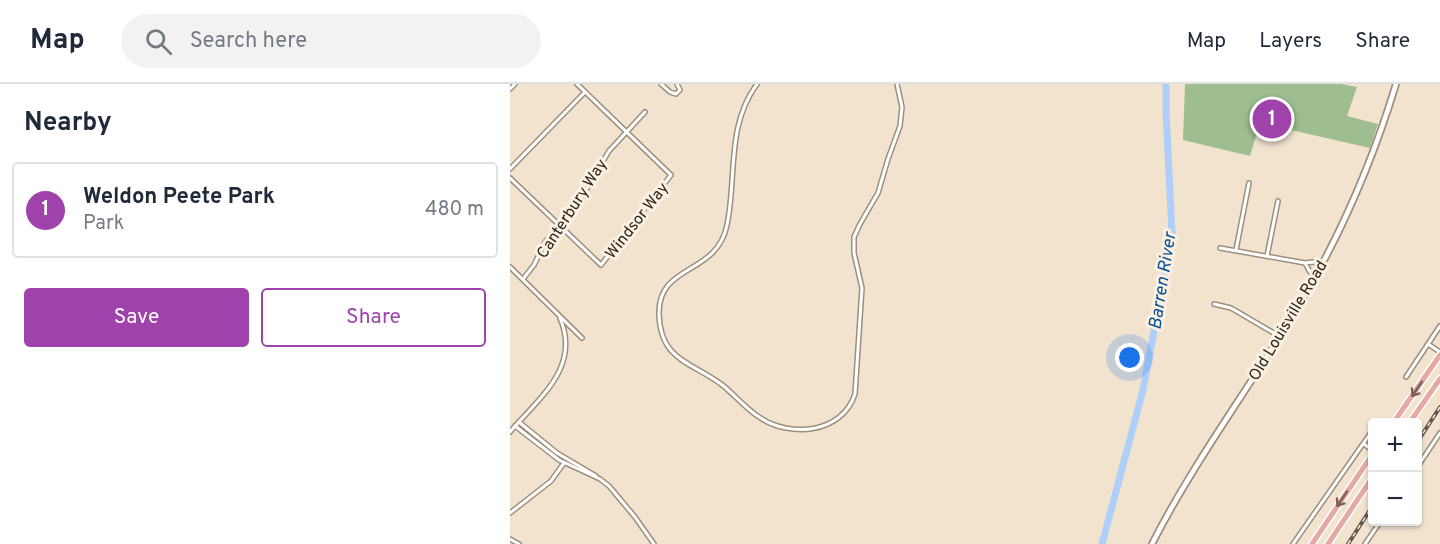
<!DOCTYPE html>
<meta charset="utf-8">
<style>
body{margin:0;font-family:Overpass,sans-serif;background:#f2f2f3;color:#1f2937}
.controls{position:absolute;right:18px;bottom:18px;display:grid;overflow:hidden;border-radius:6px;box-shadow:0 2px 4px #0004}
.controls button{width:54px;height:54px;display:grid;place-items:center;padding:0;border:0;border-bottom:2px solid #e0e1e3;background:#fff;color:#1f2937;font:30px sans-serif}
.you{position:absolute;left:620px;top:274px;width:21px;height:21px;margin:-15px;border:4px solid #fff;border-radius:50%;background:#1a73e8;box-shadow:0 0 0 9px #1a73e833}
.badge{display:grid;place-items:center;width:39px;height:39px;border-radius:50%;background:#9f42ac;color:#fff;font-size:20px;font-weight:700}
.pin{position:absolute;translate:-50% -50%;border:3px solid #fff;box-shadow:0 2px 6px #0006}
.list{margin:0;padding:0;list-style:none}
h2{display:flex;justify-content:space-between;align-items:center;height:78px;margin:0;padding:0 24px;font-size:26px}
h2 small{font-size:20px;font-weight:400;color:#747a83}
.list li{display:grid;grid-template-columns:39px 1fr auto;gap:18px;align-items:center;box-sizing:border-box;height:96px;margin:0 12px 12px;padding:0 12px;border:2px solid #e0e1e3;border-radius:6px}
.list b{display:block;font-size:22px;white-space:nowrap}
.list p{margin:0;font-size:20px;white-space:nowrap;color:#747a83}
.list em{font-size:20px;font-style:normal;color:#747a83}
.actions{display:flex;gap:12px;padding:18px 24px}
.actions a{flex:1;padding:14px 0;border:2px solid #9f42ac;border-radius:6px;text-align:center;font-size:21px;color:#9f42ac}
.actions .main{background:#9f42ac;color:#fff}
.icon{flex:none;width:33px;height:33px;fill:none;stroke:currentColor;stroke-width:2;stroke-linecap:round;stroke-linejoin:round}
.map{position:relative;flex:none;width:930px;height:460px;overflow:hidden}
header{display:flex;align-items:center;gap:36px;box-sizing:border-box;height:84px;padding:0 30px;background:#fff;border-bottom:2px solid #e0e1e3}
header strong{font-size:28px}
nav{display:flex;gap:33px;margin-inline-start:auto;font-size:21px}
.search{width:420px;height:54px;background:#f2f2f3;display:flex;align-items:center;gap:15px;box-sizing:border-box;padding:0 21px;border-radius:33px;color:#747a83;font-size:22px}
main{display:flex}
aside{flex:1;background:#fff}
.map>svg:first-child{display:block}
.green{fill:#9ebe92}
.lines{fill:none;stroke-linecap:round;stroke-linejoin:round}
.river{stroke:#afcff8;stroke-width:7}
.street-casing{stroke:#9d8f7d;stroke-width:6}
.secondary-casing{stroke:#9d8f7d;stroke-width:8}
.primary-casing{stroke:#fff;stroke-width:8}
.street{stroke:#fff;stroke-width:3}
.secondary{stroke:#fff;stroke-width:4.5}
.primary{stroke:#e6a9a2;stroke-width:5}
.rail-casing{stroke:#60584d;stroke-width:4}
.rail{stroke:#fdf0e0;stroke-width:1.5;stroke-dasharray:4.5;stroke-linecap:butt}
.oneway{stroke:#80615a}
.labels{text-anchor:middle;stroke-width:6;stroke-linejoin:round;paint-order:stroke}
.street-label{font-size:16px;fill:#2c261f;stroke:#fdf0e0}
.water-label{font-size:18px;font-style:italic;fill:#03509d;stroke:#fdf0e0}
</style>
<header>
<strong>Map</strong>
<div class="search"><svg class="icon" aria-label="search" viewBox="0 0 24 24"><circle cx="10" cy="10" r="6"/><path d="M15 15l6 6"/></svg>Search here</div>
<nav><a>Map</a><a>Layers</a><a>Share</a></nav>
</header>
<main>
<aside>
<h2>Nearby<small></small></h2>
<ul class="list">
<li><span class="badge">1</span><div><b>Weldon Peete Park</b><p>Park</p></div><em>480 m</em></li>
</ul>
<div class="actions"><a class="main">Save</a><a>Share</a></div>
</aside>
<div class="map">
<svg width="930" height="460" viewBox="0 0 930 460">
<rect width="100%" height="100%" fill="#f2e3cf"/>
<!-- green -->
<path class="green" d="M675 0H832L847 3 837 32 868 40 860 64 750 39 740 72 673 56Z"/>
<g class="lines">
<!-- river -->
<path class="river" d="M592 460 633 306 662 150 656 27V0"/>
<!-- street casing -->
<g class="street-casing">
<g id="street">
<path d="M151 0 160 8 166 10 170 6 167 0"/>
<path d="M247 0C216 42 227 93 217 141 207 192 148 179 149 230 150 276 181 278 211 300 224 310 235 324 249 333 280 354 332 350 345 310L352 204 344 169V153L350 140 368 109 378 75 390 42 392 23 387 0"/>
<path d="M0 5 5 0"/>
<path d="M0 85 75 8"/>
<path d="M0 94 91 181 161 91 67 0"/>
<path d="M710 164 795 179 800 188 805 192"/>
<path d="M726 166 739 99"/>
<path d="M757 172 768 117"/>
<path d="M795 179 803 178 812 179"/>
<path d="M0 183 72 254"/>
<path d="M13 195 24 181 35 158 64 126 99 67 135 28"/>
<path d="M704 220 721 224 769 252"/>
<path d="M918 260 930 268"/>
<path d="M896 293 930 242"/>
<path d="M9 338 47 369 86 392"/>
<path d="M5 342 49 376 90 395 99 402 125 433 144 460"/>
<path d="M0 348C30 313 71 283 50 234"/>
<path d="M854 360 862 366"/>
<path d="M908 382 930 349"/>
<path d="M0 429 41 397 54 379"/>
<path d="M0 455 9 460"/>
<path d="M783 460 862 347"/>
<path d="M855 460 870 438"/>
</g>
</g>
<!-- secondary casing -->
<g class="secondary-casing">
<path id="secondary" d="M642 460C685 375 744 298 792 216 832 148 863 76 886 0"/>
</g>
<!-- primary casing -->
<g class="primary-casing">
<g id="primary">
<path d="M884 338 930 271"/>
<path d="M900 338 930 295"/>
<path d="M802 460 862 371"/>
<path d="M818 460 862 394"/>
</g>
</g>
<!-- street -->
<use href="#street" class="street"/>
<!-- secondary -->
<use href="#secondary" class="secondary"/>
<!-- primary -->
<use href="#primary" class="primary"/>
<!-- rail casing -->
<g class="rail-casing">
<g id="rail">
<path d="M908 357 930 323"/>
<path d="M838 460 862 423"/>
</g>
</g>
<!-- rail -->
<use href="#rail" class="rail"/>
</g>
<!-- one-way arrows -->
<defs><path id="oneway-shaft" d="M-6 0H5M1.5-3L5.5 0L1.5 3" fill="none" stroke-width="1.6" stroke-linecap="round" stroke-linejoin="round" transform="scale(1.5)"/></defs>
<g class="oneway">
<use href="#oneway-shaft" transform="translate(907 305) rotate(124)"/>
<use href="#oneway-shaft" transform="translate(832 415) rotate(124)"/>
</g>
<g class="labels">
<!-- street labels -->
<g class="street-label">
<text transform="translate(61 124) rotate(-57)" y="6">Canterbury Way</text>
<text transform="translate(126 136) rotate(-52)" y="6">Windsor Way</text>
<text transform="translate(777 236) rotate(-59)" y="6">Old Louisville Road</text>
</g>
<!-- water labels -->
<g class="water-label">
<text transform="translate(652 197) rotate(-81)" y="6">Barren River</text>
</g>
</g>
</svg>
<div class="controls">
<button>+</button>
<button>−</button>
</div>
<div class="you"></div>
<div class="pin badge" style="left:762px;top:35px">1</div>
</div>
</main>
